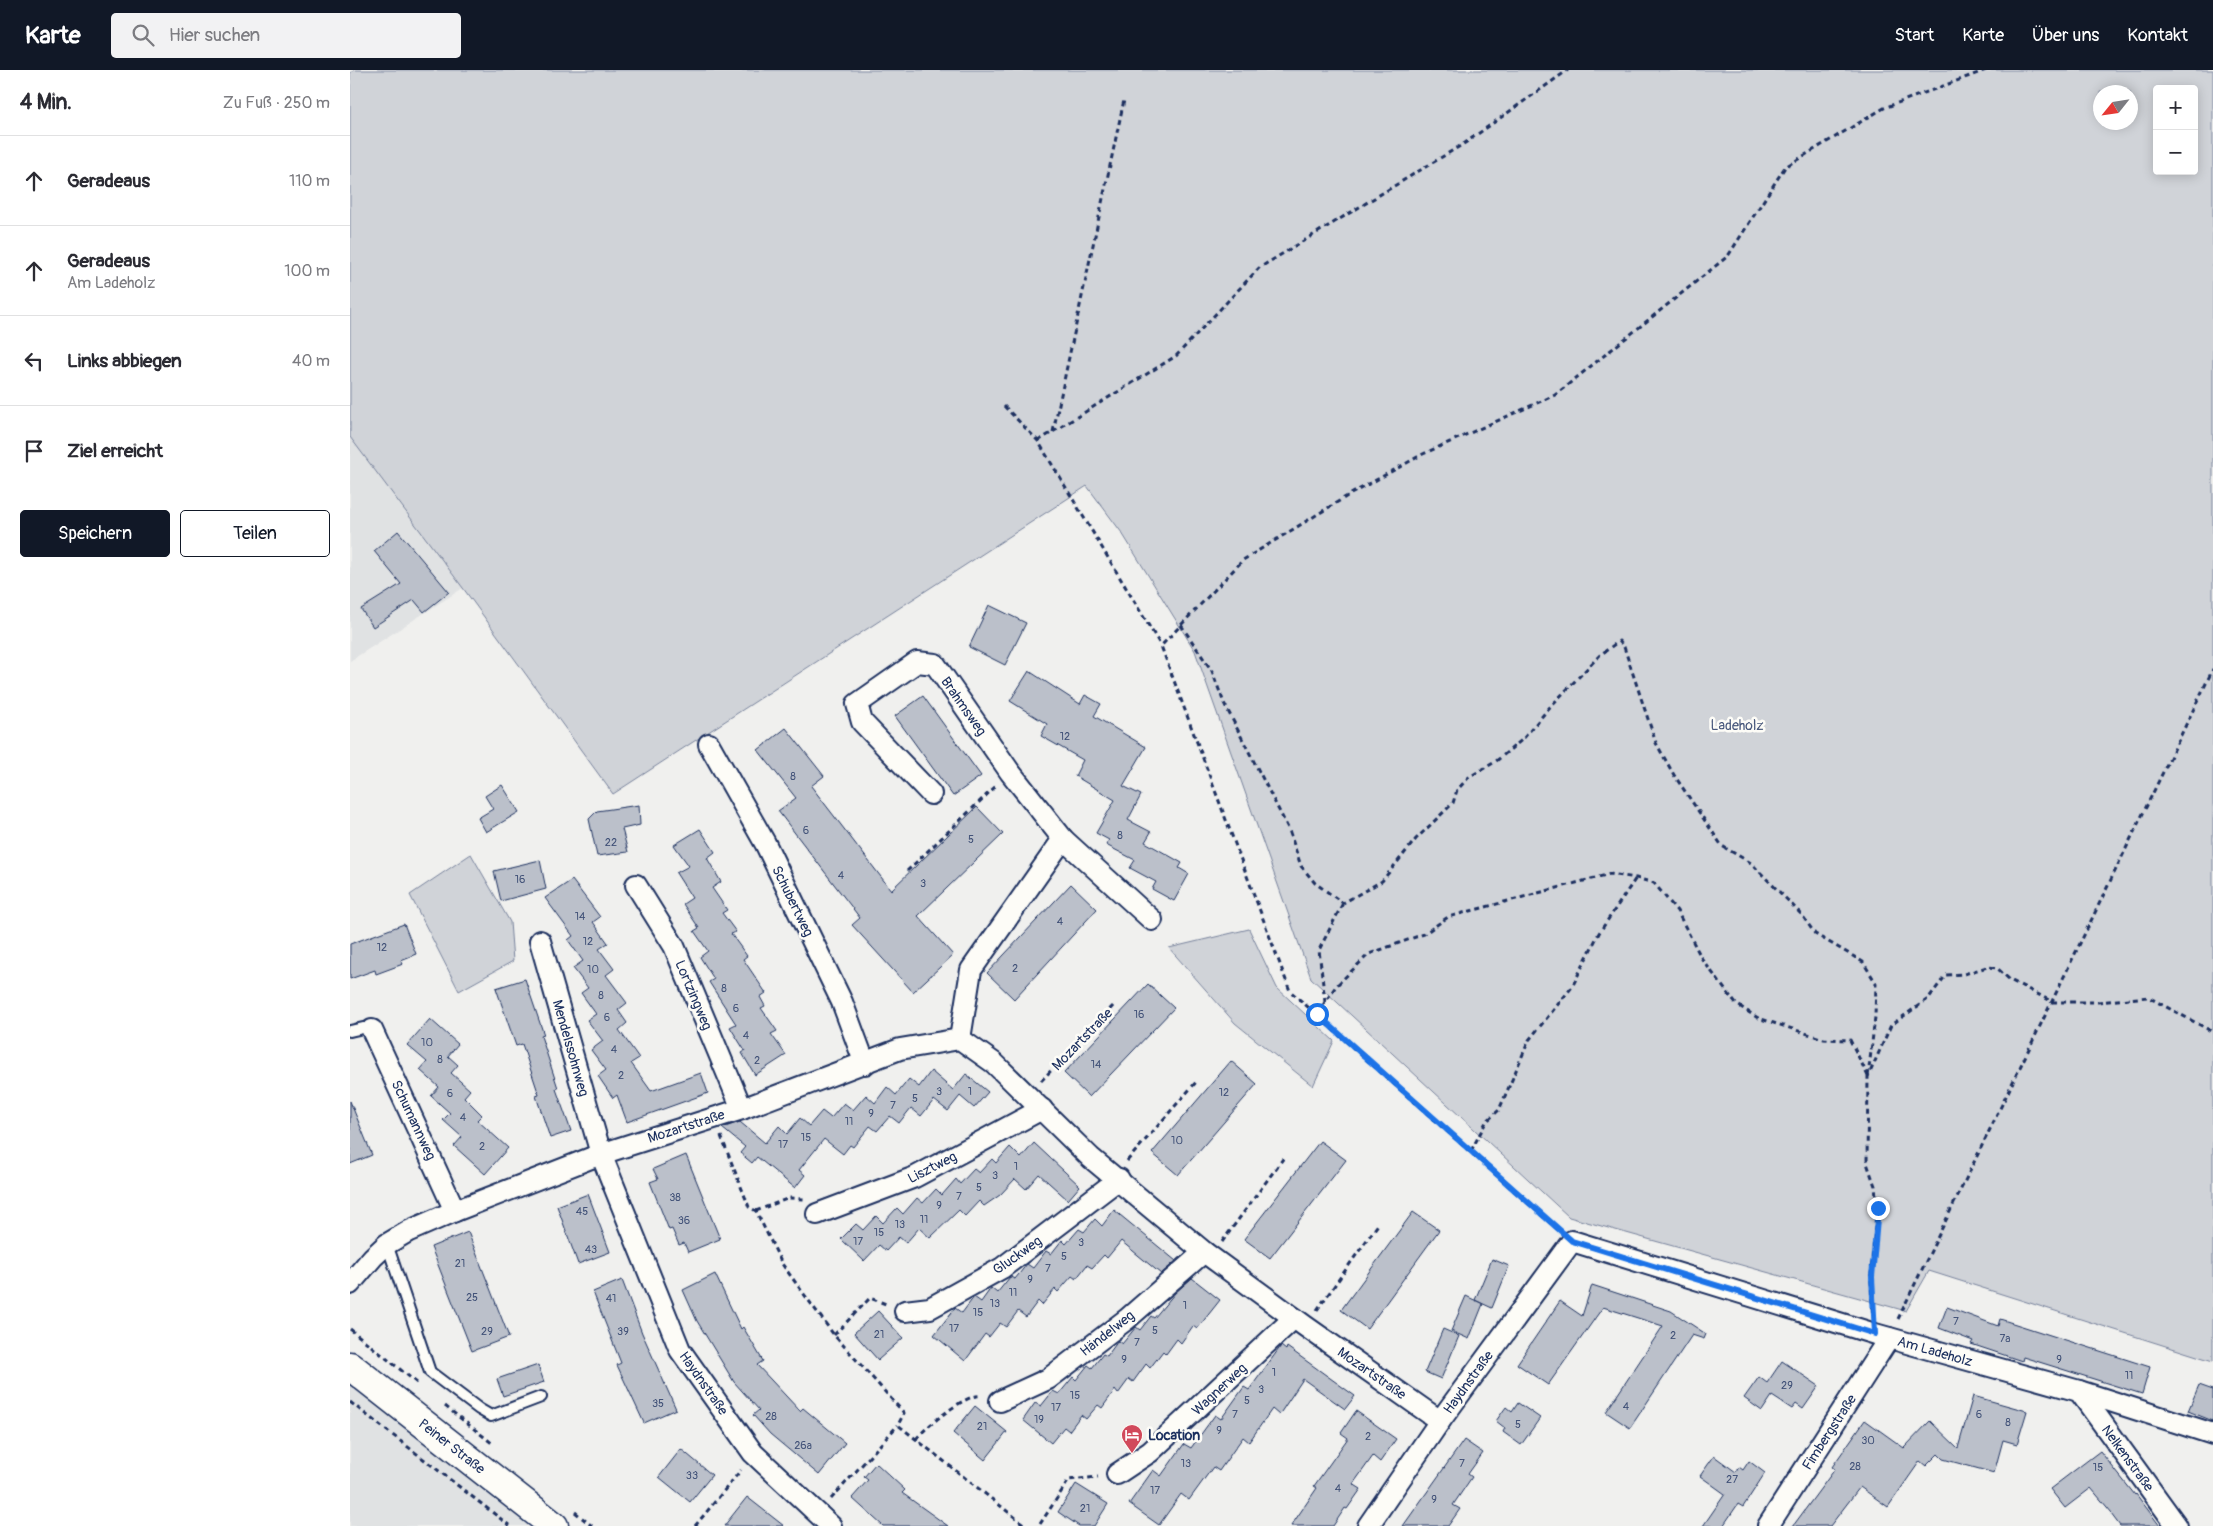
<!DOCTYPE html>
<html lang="de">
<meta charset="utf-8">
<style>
body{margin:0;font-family:Pangolin,sans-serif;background:#f2f2f3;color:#2b2b33}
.controls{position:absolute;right:15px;top:15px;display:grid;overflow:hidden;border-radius:5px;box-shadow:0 2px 12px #0003}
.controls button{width:45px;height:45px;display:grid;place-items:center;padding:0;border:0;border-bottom:1px solid #e1e1e2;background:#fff;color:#2b2b33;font:25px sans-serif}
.compass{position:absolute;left:1743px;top:15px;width:45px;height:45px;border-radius:50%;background:#fff;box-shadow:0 2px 12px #0003;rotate:240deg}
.stop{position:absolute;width:15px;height:15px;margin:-11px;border:4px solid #1a73e8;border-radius:50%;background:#fff}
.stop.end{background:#1a73e8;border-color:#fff;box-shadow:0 1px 5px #0008}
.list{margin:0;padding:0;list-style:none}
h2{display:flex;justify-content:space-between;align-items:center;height:65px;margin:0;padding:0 20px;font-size:21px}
h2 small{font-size:16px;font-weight:400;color:#7c7c81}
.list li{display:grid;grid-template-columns:32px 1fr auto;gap:15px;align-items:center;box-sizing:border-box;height:90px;padding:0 20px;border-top:1px solid #e1e1e2}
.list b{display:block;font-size:19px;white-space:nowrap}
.list p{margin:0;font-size:16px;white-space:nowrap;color:#7c7c81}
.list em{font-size:16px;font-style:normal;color:#7c7c81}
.actions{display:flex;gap:10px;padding:15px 20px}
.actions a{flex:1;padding:11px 0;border:1px solid #111827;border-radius:5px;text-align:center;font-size:18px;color:#111827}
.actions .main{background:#111827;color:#fff}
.icon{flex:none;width:28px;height:28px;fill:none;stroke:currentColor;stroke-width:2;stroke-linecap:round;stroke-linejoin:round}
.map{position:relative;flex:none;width:1863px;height:1456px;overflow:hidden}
header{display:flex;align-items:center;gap:30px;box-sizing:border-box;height:70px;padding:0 25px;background:#111827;color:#fff}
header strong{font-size:24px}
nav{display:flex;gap:28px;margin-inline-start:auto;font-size:18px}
.search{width:350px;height:45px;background:#f2f2f3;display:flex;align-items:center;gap:12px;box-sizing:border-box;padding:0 18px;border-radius:5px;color:#7c7c81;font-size:19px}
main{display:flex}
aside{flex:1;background:#fff}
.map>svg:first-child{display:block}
.built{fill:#e0e2e3}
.green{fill:#d0d3d8;stroke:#76819b;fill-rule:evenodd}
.building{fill:#bbc0ca;stroke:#1b2f5e}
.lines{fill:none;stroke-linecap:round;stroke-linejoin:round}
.lane-casing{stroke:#1b2f5e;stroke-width:14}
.street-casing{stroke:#1b2f5e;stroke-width:24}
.primary-casing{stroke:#1b2f5e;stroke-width:31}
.path{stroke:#1b2f5e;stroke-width:3;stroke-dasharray:5 4;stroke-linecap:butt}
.lane{stroke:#fdfcf7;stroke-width:10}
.street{stroke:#fdfcf7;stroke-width:20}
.primary{stroke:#fdfcf7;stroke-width:28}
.route{stroke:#1a73e8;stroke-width:6}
.labels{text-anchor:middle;stroke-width:5;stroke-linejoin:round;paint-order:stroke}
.number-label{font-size:11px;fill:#435379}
.street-label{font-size:14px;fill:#1b2f5e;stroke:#fdfcf7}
.park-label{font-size:14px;fill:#48587c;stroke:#fdfcf7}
.poi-label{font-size:14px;font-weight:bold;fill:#1b2f5e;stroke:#fdfcf7;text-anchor:start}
</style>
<header>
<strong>Karte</strong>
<div class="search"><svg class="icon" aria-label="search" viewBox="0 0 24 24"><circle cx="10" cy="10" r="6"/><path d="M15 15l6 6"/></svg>Hier suchen</div>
<nav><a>Start</a><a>Karte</a><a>Über uns</a><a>Kontakt</a></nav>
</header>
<main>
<aside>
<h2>4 Min.<small>Zu Fuß · 250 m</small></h2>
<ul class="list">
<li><svg class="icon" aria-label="ahead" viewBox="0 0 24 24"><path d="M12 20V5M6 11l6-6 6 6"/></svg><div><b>Geradeaus</b></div><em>110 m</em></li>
<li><svg class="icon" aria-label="ahead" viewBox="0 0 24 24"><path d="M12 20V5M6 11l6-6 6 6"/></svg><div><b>Geradeaus</b><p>Am Ladeholz</p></div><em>100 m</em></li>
<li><svg class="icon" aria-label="left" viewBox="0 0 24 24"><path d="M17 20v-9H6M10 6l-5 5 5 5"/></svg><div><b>Links abbiegen</b></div><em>40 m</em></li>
<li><svg class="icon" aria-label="arrive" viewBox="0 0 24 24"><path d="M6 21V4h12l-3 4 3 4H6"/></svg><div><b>Ziel erreicht</b></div></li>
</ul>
<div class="actions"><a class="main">Speichern</a><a>Teilen</a></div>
</aside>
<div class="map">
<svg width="1863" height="1456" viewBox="0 0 1863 1456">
<rect width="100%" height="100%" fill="#f0f0ee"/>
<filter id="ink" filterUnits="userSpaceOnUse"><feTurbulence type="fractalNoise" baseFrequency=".02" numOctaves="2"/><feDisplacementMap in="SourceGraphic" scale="10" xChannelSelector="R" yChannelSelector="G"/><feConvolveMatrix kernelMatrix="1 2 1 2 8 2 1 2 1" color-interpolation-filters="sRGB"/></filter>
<g filter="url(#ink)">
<!-- built -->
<g class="built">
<path d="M0 367 113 518 0 591Z"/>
<path d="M0 1298 202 1456H0Z"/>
</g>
<!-- green -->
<g class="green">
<path d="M5 0H1863V1291L1579 1201 1556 1241 1219 1147 961 908 845 581 772 463 737 416 263 724 113 518 0 367V3ZM1807 19H1844V101H1807ZM1750 22H1780V52H1750Z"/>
<path d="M121 784 160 852 163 891 109 921 60 825Z"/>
<path d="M899 859 927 918 984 971 963 1016 885 953 819 878Z"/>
</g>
<!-- building -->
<g class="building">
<path d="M48 461 99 522 74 542 64 530 23 557 11 539 51 514 24 481Z"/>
<path d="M639 535 676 553 655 595 619 577Z"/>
<path d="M679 601 730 634 735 625 751 634 744 646 796 677 773 716 791 725 778 750 801 762 795 772 832 793 829 798 839 804 824 831 802 819 806 812 780 798 785 790 756 775 759 770 746 763 765 730 725 706 733 690 691 666 697 654 660 631Z"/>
<path d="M573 626 631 706 603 726 545 646Z"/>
<path d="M436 658 474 706 461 716 541 820 627 737 653 764 568 846 603 885 563 922 502 855 510 848 428 741 446 728 408 680Z"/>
<path d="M152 715 169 742 136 762 128 748 143 739 135 726Z"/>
<path d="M289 735 290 755 272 759 278 782 247 786 239 749 247 741Z"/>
<path d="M350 759 365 782 357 788 371 812 362 818 377 840 372 843 386 862 381 864 397 886 393 889 416 923 410 927 415 936 411 938 427 961 421 964 436 985 405 1005 392 983 395 981 380 957 386 954 359 912 364 909 350 887 358 881 344 861 349 858 333 834 342 828 326 803 339 796 324 775Z"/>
<path d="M190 790 196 819 151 831 144 801Z"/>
<path d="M222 810 250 847 243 852 258 873 249 879 264 899 256 905 277 933 268 940 277 953 269 960 289 988 281 993 301 1021 351 1003 358 1023 277 1052 267 1025 263 1028 248 1006 256 1000 241 980 253 971 237 950 246 944 231 923 238 918 223 898 233 891 218 870 223 866 195 828Z"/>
<path d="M721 814 747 839 664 929 637 903Z"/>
<path d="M54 854 66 884 51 890 53 894 26 904 25 900 0 909V874Z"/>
<path d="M175 909 194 965 191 966 208 1018 206 1019 221 1061 200 1068 186 1026 189 1025 172 974 166 976 146 918Z"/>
<path d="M798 914 824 938 739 1027 714 1003Z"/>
<path d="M80 949 108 974 98 986 108 995 101 1003 120 1020 114 1027 132 1045 127 1050 158 1078 135 1104 104 1076 112 1067 93 1050 100 1043 81 1026 89 1017 70 1000 77 992 57 975Z"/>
<path d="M881 991 907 1014 828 1105 802 1083Z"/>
<path d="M581 1001 603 1020 616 1004 638 1022 624 1038 610 1026 598 1041 584 1030 571 1046 561 1038 549 1053 540 1046 527 1061 520 1056 503 1077 500 1075 493 1084 474 1069 449 1100 455 1105 445 1118 407 1087 402 1093 390 1083 395 1077 372 1058 390 1052 415 1073 429 1056 437 1064 450 1048 459 1056 472 1041 481 1048 494 1033 503 1040 516 1025 525 1033 537 1017 546 1025 559 1009 569 1017Z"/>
<path d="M0 1031 22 1085 0 1094Z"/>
<path d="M970 1071 996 1090 920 1188 894 1169Z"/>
<path d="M684 1073 730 1116 718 1130 689 1104 676 1119 665 1109 650 1125 634 1136 629 1131 615 1146 609 1140 580 1168 569 1158 556 1173 549 1167 536 1181 529 1175 514 1191 491 1169 506 1154 513 1160 526 1146 533 1153 547 1138 553 1144 567 1128 573 1133 586 1119 592 1125 606 1109 610 1114 624 1099 629 1103 642 1089 646 1093 660 1077 671 1088Z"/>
<path d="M336 1085 370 1169 338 1182 334 1173 329 1175 322 1159 319 1160 300 1112 308 1109 303 1099Z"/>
<path d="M238 1124 260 1182 228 1194 207 1136Z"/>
<path d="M764 1140 826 1191 811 1204 771 1171 757 1188 754 1185 742 1198 737 1195 726 1209 722 1206 708 1222 705 1219 692 1235 688 1231 676 1247 668 1241 656 1257 650 1253 639 1267 635 1264 615 1291 584 1265 605 1238 612 1243 624 1227 631 1232 641 1218 647 1223 660 1207 665 1209 677 1194 683 1198 696 1181 701 1184 712 1170 716 1174 729 1159 734 1162 745 1149 752 1156Z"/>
<path d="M1063 1142 1089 1160 1017 1259 991 1240Z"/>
<path d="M118 1162 159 1267 122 1281 81 1177Z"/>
<path d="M1142 1189 1159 1196 1142 1238 1125 1230Z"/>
<path d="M365 1204 391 1259 393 1257 413 1291 407 1295 450 1341 453 1338 495 1373 469 1405 420 1364 403 1345 409 1340 384 1312 347 1251 333 1220Z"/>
<path d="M842 1208 870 1230 847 1259 843 1256 831 1273 827 1269 816 1284 813 1281 800 1298 796 1294 783 1312 779 1309 768 1324 765 1320 752 1338 748 1335 736 1349 731 1345 719 1361 714 1357 701 1373 673 1350 685 1333 691 1336 703 1321 709 1324 723 1307 726 1310 738 1295 742 1298 753 1284 757 1286 768 1271 772 1274 786 1257 790 1260 801 1246 804 1248 825 1223Z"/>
<path d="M272 1210 292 1263 326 1339 294 1353 267 1295 271 1293 243 1222Z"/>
<path d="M1242 1215 1321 1241 1356 1264 1354 1269 1342 1265 1280 1358 1256 1342 1313 1256 1253 1237 1198 1315 1167 1294 1210 1231 1232 1246Z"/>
<path d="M1116 1226 1133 1234 1119 1269 1101 1261Z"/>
<path d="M1597 1237 1648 1256 1650 1249 1800 1297 1792 1324 1673 1287 1672 1291 1621 1274 1623 1271 1589 1258Z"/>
<path d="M528 1241 553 1268 528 1290 504 1263Z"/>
<path d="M1093 1259 1109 1266 1091 1309 1075 1302Z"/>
<path d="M931 1276 936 1280 937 1277 1005 1326 995 1339 953 1309 929 1345 922 1339 899 1372 893 1367 869 1401 863 1397 839 1430 831 1424 809 1455 779 1434 803 1400 811 1406 834 1374 841 1378 865 1345 871 1349 894 1317 899 1320Z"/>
<path d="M1432 1291 1469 1316 1453 1339 1446 1334 1442 1339 1422 1326 1412 1341 1394 1328 1409 1307 1417 1313Z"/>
<path d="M188 1295 194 1312 153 1326 147 1309Z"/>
<path d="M1849 1315 1863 1320V1351L1838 1341Z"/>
<path d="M1623 1326 1677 1341 1667 1374 1653 1370 1644 1403 1593 1389 1588 1384 1576 1396 1570 1391 1538 1437 1510 1417 1480 1456H1443L1485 1399 1482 1397 1515 1350 1554 1378 1580 1351 1608 1378Z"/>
<path d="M1168 1333 1190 1348 1171 1375 1153 1362 1155 1358 1146 1351 1156 1337 1162 1342Z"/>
<path d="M625 1336 657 1362 635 1390 603 1363Z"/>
<path d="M1006 1341 1046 1369 1030 1392 1023 1386 1003 1414 1011 1419 997 1439 995 1438 983 1456H941L967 1418 964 1416 998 1368 991 1363Z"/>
<path d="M1114 1370 1133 1383 1118 1404 1122 1407 1103 1435 1110 1439 1098 1456H1053Z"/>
<path d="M331 1379 362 1405 340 1432 309 1407Z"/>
<path d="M1750 1381 1785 1425 1786 1424 1810 1456H1770L1761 1444 1762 1443 1741 1418 1715 1438 1700 1419Z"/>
<path d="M1364 1386 1386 1402 1389 1397 1393 1400 1399 1391 1415 1403 1393 1437 1388 1434 1373 1456H1353L1375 1424 1350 1406Z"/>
<path d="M526 1393 555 1420 552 1423 598 1456H533L502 1428 518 1410 514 1407Z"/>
<path d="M726 1414 758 1434 744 1456H729L708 1442Z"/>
<path d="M397 1427 434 1456H374Z"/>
</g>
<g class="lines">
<!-- lane casing -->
<g class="lane-casing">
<g id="lane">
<path d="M0 961 13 958 22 960"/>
<path d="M37 1174 80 1302 129 1339 141 1346 191 1327"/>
</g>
</g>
<!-- street casing -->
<g class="street-casing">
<g id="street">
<path d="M359 674 415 773 492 932 515 994"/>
<path d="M581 724 512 652 507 634 567 592 585 594 660 702 713 769 802 850"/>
<path d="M286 815 324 876 392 1039"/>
<path d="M190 871 251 1084 330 1280 403 1383 481 1456"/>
<path d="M22 960 105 1141"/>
<path d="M610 969 621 900 713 769"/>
<path d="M467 1144 565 1107 692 1039"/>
<path d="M0 1214 23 1187 37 1174 59 1161 105 1141 251 1084 392 1039 550 979 610 969 644 993 741 1088 854 1182 955 1256 1090 1351"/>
<path d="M555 1241 580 1238 652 1198 769 1109"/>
<path d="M1729 1321 1827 1456"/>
<path d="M650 1331 698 1309 777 1249 854 1182"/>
<path d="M767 1404 800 1382 944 1248"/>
<path d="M1018 1456 1090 1351 1222 1171 1525 1264 1729 1321 1863 1364"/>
<path d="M1418 1456 1539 1268"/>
</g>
</g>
<!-- primary casing -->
<g class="primary-casing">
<path id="primary" d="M0 1296 204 1456"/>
</g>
<!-- path -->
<g class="path">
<path d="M654 336 688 371 811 576"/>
<path d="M703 362 774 30"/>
<path d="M688 371 826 286 909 198 1115 73 1218 0"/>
<path d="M831 555 862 601 874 633 939 760 951 796 965 813 993 833 1032 811 1066 769 1103 733 1107 720 1119 707 1145 692 1173 669 1199 638 1250 585 1269 571 1274 577 1306 673 1324 705 1372 776 1401 793 1452 845 1465 864 1513 892 1526 913 1525 947 1518 1007"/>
<path d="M557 801 647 715"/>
<path d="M975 932 969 880 993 833"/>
<path d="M967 944 986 916 1019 884 1074 864 1098 847 1260 804 1286 808 1304 813 1327 841 1352 889 1386 934 1408 948 1474 969 1500 970 1518 1006"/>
<path d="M691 1011 765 934"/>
<path d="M371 1066 399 1137 406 1141 432 1194 484 1265 554 1343 548 1355 676 1456"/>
<path d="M1121 1081 1136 1052 1149 1040 1179 970 1222 917 1249 863 1286 808"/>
<path d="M777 1091 847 1011"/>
<path d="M406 1141 439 1128 454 1129"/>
<path d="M1208 1159 940 921 811 576 893 490 999 425 1073 384 1205 325 1378 186 1435 97 1534 38 1636 0"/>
<path d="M872 1172 935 1086"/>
<path d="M967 1240 1029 1153"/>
<path d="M1523 1242 1521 1207 1527 1138 1525 1116 1517 1093 1518 1007 1541 955 1578 929 1596 905 1614 904 1637 897 1647 898 1660 910 1703 932H1748L1798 927 1863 962"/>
<path d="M1548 1249 1863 599"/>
<path d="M0 1259 67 1313"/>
<path d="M484 1265 520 1228 536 1234"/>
<path d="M0 1332 160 1456"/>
<path d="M95 1336 143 1374"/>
<path d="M566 1369C576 1357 617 1322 632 1326"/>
<path d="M481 1429 548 1355"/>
<path d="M225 1442 242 1456"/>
<path d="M690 1454 719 1410 748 1407"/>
<path d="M345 1456 391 1400"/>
</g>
<!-- lane -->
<use href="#lane" class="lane"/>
<!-- street -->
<use href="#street" class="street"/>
<!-- primary -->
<use href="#primary" class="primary"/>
</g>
</g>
<g class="lines" filter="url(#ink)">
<!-- route -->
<path class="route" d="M967 944 1222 1171 1525 1264 1522 1207 1528 1138"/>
</g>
<!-- icons -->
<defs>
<g id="hotel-pin" transform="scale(1.125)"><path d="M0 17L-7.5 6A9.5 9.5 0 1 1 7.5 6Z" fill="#d1495b" stroke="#fdfcf7"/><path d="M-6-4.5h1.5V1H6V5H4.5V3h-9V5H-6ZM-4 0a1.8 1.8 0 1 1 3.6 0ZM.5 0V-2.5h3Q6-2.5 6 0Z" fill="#fff"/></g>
</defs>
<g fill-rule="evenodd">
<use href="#hotel-pin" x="782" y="1365"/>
</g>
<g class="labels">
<!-- number labels -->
<g class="number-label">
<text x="715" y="670">12</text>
<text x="443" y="710">8</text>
<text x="456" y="764">6</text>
<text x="770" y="769">8</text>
<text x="621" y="773">5</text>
<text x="261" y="776">22</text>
<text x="491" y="809">4</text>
<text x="170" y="813">16</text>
<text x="573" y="817">3</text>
<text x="230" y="850">14</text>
<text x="710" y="855">4</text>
<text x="238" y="875">12</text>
<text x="32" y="881">12</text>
<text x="665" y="902">2</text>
<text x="243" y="903">10</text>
<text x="374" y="922">8</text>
<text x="251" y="929">8</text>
<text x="386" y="942">6</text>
<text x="789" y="948">16</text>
<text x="257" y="951">6</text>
<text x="396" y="969">4</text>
<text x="77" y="976">10</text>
<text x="264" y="983">4</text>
<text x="90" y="993">8</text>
<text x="407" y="994">2</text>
<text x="746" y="998">14</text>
<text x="271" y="1009">2</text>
<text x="589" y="1025">3</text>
<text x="620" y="1025">1</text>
<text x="874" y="1026">12</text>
<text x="100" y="1027">6</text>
<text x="565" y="1032">5</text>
<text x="543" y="1039">7</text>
<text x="521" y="1047">9</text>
<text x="113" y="1051">4</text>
<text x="499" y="1055">11</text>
<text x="456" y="1071">15</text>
<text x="827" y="1074">10</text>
<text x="433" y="1078">17</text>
<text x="132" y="1080">2</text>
<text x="666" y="1100">1</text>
<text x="645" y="1109">3</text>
<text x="629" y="1121">5</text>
<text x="609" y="1130">7</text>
<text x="325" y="1131">38</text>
<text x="589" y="1139">9</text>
<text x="232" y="1145">45</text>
<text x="574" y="1153">11</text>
<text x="334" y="1154">36</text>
<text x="550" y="1158">13</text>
<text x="529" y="1166">15</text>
<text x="508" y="1175">17</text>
<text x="731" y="1176">3</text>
<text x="241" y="1183">43</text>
<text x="714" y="1190">5</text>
<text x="110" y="1197">21</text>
<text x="698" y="1202">7</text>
<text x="680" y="1213">9</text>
<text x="663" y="1226">11</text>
<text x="122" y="1231">25</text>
<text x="261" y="1232">41</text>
<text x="645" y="1237">13</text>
<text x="835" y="1239">1</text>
<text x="628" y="1246">15</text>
<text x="1606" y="1255">7</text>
<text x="604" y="1262">17</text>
<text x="805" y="1264">5</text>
<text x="137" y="1265">29</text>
<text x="273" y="1265">39</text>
<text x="529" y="1268">21</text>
<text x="1323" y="1269">2</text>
<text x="1655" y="1272">7a</text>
<text x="787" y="1276">7</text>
<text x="774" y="1293">9</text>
<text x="1709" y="1293">9</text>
<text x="924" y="1306">1</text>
<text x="1779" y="1309">11</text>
<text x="1437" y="1319">29</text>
<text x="911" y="1323">3</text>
<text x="725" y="1329">15</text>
<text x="897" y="1334">5</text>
<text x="308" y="1337">35</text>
<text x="1276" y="1340">4</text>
<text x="706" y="1341">17</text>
<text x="885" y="1348">7</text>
<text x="1629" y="1348">6</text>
<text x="421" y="1350">28</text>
<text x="689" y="1353">19</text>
<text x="1658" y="1356">8</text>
<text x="1168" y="1358">5</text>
<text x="632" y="1360">21</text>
<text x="869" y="1364">9</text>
<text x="1018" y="1370">2</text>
<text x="1518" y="1374">30</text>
<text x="453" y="1379">26a</text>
<text x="836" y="1397">13</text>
<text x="1112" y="1397">7</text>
<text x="1505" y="1400">28</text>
<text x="1748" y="1401">15</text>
<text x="342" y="1409">33</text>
<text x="1382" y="1413">27</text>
<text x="988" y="1422">4</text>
<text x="805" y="1424">17</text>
<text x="1084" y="1433">9</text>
<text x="735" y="1442">21</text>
</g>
<!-- street labels -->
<g class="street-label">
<text transform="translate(614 636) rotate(55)" y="5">Brahmsweg</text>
<text transform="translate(443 831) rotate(64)" y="5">Schubertweg</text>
<text transform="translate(344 925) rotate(67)" y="5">Lortzingweg</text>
<text transform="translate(732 969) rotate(-46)" y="5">Mozartstraße</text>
<text transform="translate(221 978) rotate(74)" y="5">Mendelssohnweg</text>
<text transform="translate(64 1050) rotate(65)" y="5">Schumannweg</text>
<text transform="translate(336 1056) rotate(-18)" y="5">Mozartstraße</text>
<text transform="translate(582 1097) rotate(-27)" y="5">Lisztweg</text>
<text transform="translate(667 1185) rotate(-35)" y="5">Gluckweg</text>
<text transform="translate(757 1263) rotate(-38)" y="5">Händelweg</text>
<text transform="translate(1585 1281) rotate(16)" y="5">Am Ladeholz</text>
<text transform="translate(1022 1303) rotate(35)" y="5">Mozartstraße</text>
<text transform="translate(1118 1312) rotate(-54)" y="5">Haydnstraße</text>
<text transform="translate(354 1313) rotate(55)" y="5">Haydnstraße</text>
<text transform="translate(869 1319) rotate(-43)" y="5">Wagnerweg</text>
<text transform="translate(1479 1362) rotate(-57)" y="5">Fimbergstraße</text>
<text transform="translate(102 1376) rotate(38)" y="5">Peiner Straße</text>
<text transform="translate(1778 1388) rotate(54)" y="5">Nelkenstraße</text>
</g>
<!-- park labels -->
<g class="park-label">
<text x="1387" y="660">Ladeholz</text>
</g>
<!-- poi labels -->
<g class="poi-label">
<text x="798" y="1370">Location</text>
</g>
</g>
</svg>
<div class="controls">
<button>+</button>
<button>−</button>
</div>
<svg class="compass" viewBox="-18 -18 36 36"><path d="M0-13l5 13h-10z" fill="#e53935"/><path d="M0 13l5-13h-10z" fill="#7c7c81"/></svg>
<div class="stop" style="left:967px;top:944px"></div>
<div class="stop end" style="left:1528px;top:1138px"></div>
</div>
</main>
